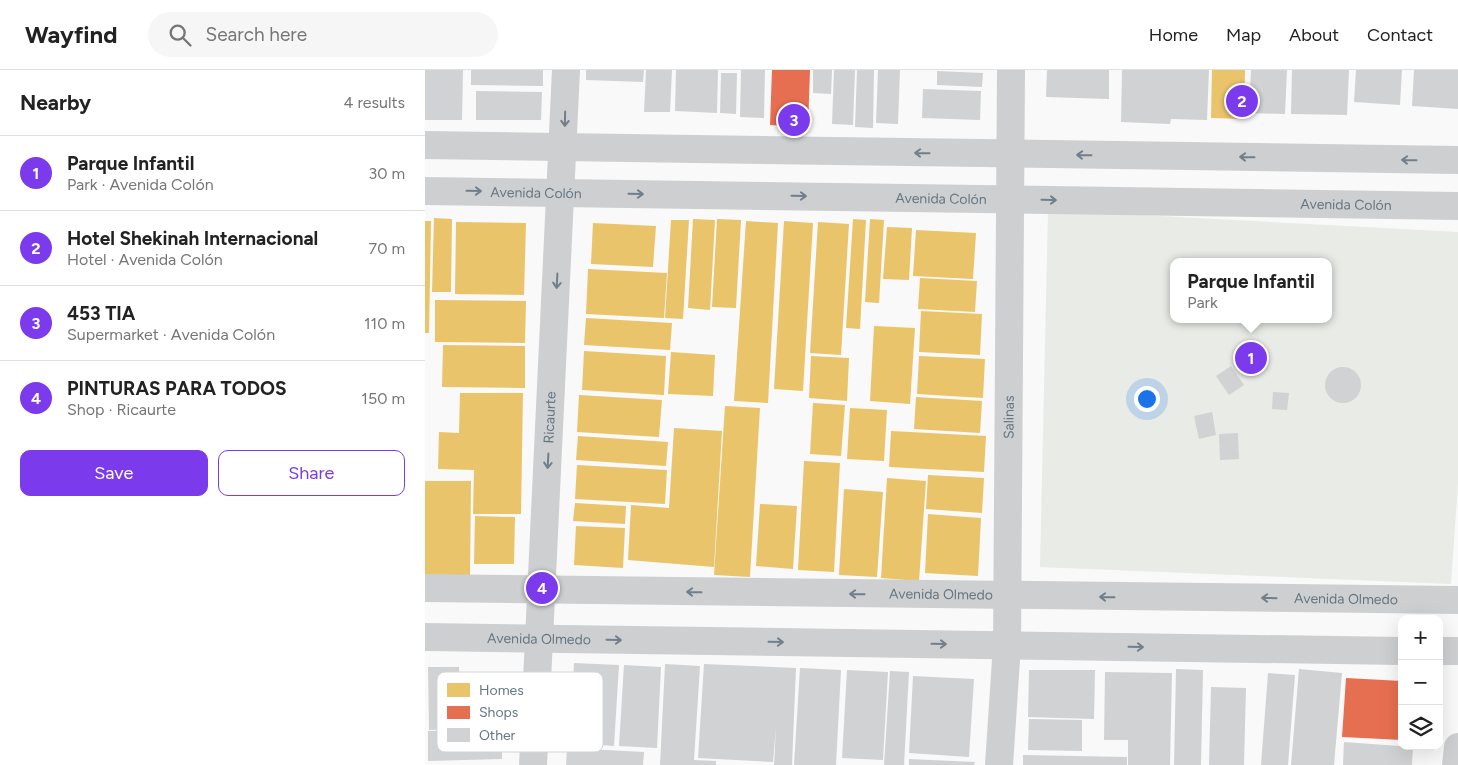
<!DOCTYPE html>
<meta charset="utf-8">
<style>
body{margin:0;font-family:Figtree,sans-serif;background:#f6f6f6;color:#222}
.controls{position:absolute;right:15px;bottom:15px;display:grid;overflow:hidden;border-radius:10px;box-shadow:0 5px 20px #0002}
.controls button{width:45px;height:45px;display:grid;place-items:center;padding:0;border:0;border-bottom:1px solid #e0e0e0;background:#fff;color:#222;font:25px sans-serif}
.you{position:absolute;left:721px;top:328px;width:18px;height:18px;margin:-12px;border:4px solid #fff;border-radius:50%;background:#1a73e8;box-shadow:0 0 0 8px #1a73e833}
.badge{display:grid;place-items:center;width:32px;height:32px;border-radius:50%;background:#7c3aed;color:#fff;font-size:16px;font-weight:700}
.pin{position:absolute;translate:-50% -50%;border:2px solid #fff;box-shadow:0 1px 5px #0006}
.popup{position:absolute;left:745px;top:188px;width:162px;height:65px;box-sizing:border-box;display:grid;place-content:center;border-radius:10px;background:#fff;filter:drop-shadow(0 1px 4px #0005);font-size:16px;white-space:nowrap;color:#767676}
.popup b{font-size:19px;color:#222}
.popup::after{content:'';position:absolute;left:50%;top:100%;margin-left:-10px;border:10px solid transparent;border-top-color:#fff}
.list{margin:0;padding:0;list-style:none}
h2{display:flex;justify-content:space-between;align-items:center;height:65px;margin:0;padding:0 20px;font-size:21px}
h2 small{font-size:16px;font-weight:400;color:#767676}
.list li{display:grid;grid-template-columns:32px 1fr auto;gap:15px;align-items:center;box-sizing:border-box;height:75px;padding:0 20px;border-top:1px solid #e0e0e0}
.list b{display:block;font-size:19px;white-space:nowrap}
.list p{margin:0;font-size:16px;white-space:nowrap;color:#767676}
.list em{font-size:16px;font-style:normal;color:#767676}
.actions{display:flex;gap:10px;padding:15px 20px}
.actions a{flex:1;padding:11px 0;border:1px solid #7c3aed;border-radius:10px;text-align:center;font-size:18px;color:#7c3aed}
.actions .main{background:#7c3aed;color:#fff}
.icon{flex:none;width:28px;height:28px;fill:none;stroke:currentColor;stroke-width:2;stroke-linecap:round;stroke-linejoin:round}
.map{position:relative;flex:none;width:1033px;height:695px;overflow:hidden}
header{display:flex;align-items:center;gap:30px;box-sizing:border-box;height:70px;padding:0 25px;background:#fff;border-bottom:1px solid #e0e0e0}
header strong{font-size:24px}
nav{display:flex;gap:28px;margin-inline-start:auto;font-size:18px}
.search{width:350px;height:45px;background:#f6f6f6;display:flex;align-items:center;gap:12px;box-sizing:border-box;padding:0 18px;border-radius:28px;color:#767676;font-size:19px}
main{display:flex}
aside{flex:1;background:#fff}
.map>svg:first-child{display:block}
.green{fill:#e8ebe6;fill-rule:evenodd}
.homes{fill:#e9c46a}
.shops{fill:#e76f51}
.building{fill:#d0d2d3}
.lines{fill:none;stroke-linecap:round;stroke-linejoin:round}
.minor{stroke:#cecfd0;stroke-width:28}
.oneway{stroke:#707f8b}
.labels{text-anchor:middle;stroke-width:5;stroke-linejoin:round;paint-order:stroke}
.street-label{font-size:14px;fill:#657683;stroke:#fff}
.key{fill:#fff;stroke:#d1d6da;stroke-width:1}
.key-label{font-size:14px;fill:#657683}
</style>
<header>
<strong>Wayfind</strong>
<div class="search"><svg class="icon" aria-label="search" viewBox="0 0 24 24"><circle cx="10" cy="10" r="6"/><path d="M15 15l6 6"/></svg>Search here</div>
<nav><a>Home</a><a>Map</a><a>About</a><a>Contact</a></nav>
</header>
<main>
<aside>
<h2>Nearby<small>4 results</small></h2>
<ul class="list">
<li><span class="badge">1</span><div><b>Parque Infantil</b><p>Park · Avenida Colón</p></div><em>30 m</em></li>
<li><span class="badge">2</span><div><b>Hotel Shekinah Internacional</b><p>Hotel · Avenida Colón</p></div><em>70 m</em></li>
<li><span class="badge">3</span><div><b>453 TIA</b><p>Supermarket · Avenida Colón</p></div><em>110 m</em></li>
<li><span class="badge">4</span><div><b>PINTURAS PARA TODOS</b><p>Shop · Ricaurte</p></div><em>150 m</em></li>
</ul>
<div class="actions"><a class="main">Save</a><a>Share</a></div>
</aside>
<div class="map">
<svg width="1033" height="695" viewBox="0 0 1033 695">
<rect width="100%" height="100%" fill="#f9f9f9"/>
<!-- green -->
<path class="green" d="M623 140 1033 162V414L1026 514 615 497ZM748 192H904V249H748Z"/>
<!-- homes -->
<g class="homes">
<path d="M787 0H820L819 49 786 48Z"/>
<path d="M9 148 27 149 26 222H7Z"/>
<path d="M268 149 290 150 285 240 263 238Z"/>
<path d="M292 149 316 150 311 238 287 237Z"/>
<path d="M428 149 441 150 435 259 421 258Z"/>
<path d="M445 149 459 150 454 233 440 232Z"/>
<path d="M246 150H264L258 249 240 248Z"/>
<path d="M0 151H6L4 263H0Z"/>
<path d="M321 151 353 153 343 333 309 331Z"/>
<path d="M359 151 388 153 378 321 349 319Z"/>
<path d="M31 152 101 153 99 225 30 224Z"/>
<path d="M393 152 424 154 416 285 385 283Z"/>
<path d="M168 153 231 156 228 197 166 194Z"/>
<path d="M462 157 487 158 484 210 458 209Z"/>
<path d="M491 160 551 163 548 209 488 206Z"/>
<path d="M163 199 242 203 239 248 161 244Z"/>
<path d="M495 208 552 211 550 242 493 239Z"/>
<path d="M10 230 101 231 100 273 10 272Z"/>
<path d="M496 241 557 244 555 285 494 282Z"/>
<path d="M161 248 247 253 245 280 159 275Z"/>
<path d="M449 256 490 258 485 334 445 331Z"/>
<path d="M18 275 100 276V318L17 317Z"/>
<path d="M159 281 241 286 239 325 157 320Z"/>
<path d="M246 282 290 285 288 326 243 324Z"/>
<path d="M386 286 424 288 422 331 384 328Z"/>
<path d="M494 286 560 289 558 328 492 324Z"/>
<path d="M35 323H98L96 444H48L49 400 13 399 14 362 34 363Z"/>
<path d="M154 325 237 330 234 367 152 362Z"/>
<path d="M491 327 557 331 555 363 489 359Z"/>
<path d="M388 333 420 335 416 386 385 384Z"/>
<path d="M300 336 335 338 325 507 289 505Z"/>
<path d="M425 338 462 340 459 391 422 389Z"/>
<path d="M249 358 297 361 289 497 203 490 206 435 244 438Z"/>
<path d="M466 361 561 366 559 402 464 397Z"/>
<path d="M153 366 243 372 241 396 151 390Z"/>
<path d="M379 391 415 393 409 502 373 500Z"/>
<path d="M152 395 242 400 240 434 150 429Z"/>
<path d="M503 405 559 408 557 443 501 439Z"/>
<path d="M462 408 501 411 494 511 456 508Z"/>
<path d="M0 411H46L45 507H0Z"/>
<path d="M419 419 458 422 452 507 414 505Z"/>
<path d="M150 433 201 436 200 454 148 451Z"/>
<path d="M335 434 372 436 368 499 331 496Z"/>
<path d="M503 444 556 448 553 506 500 503Z"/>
<path d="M50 446 90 447 89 494H49Z"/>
<path d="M151 456 200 458 198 498 149 495Z"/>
</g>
<!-- shops -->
<g class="shops">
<path d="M347 0H385L383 57 345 55Z"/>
<path d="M921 608 977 611V670L917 667Z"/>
</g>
<!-- building -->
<g class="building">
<path d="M0 0H38L37 50H0Z"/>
<path d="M46 0H118V16L46 15Z"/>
<path d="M161 0H219L218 12 161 10Z"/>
<path d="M221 0H247L245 42H219Z"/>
<path d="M251 0H293L292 43 250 41Z"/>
<path d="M316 0H340L339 48 315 47Z"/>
<path d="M388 0H407L406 24 388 23Z"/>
<path d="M409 0H430L428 55 407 54Z"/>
<path d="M432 0H449L448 58 430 57Z"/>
<path d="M453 0H475L473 54 451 53Z"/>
<path d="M622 0H684V29L621 27Z"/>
<path d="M697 0H784L782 50 746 49 745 54 696 52Z"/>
<path d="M826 0H862L860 44 824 43Z"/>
<path d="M867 0H924L922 45 866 44Z"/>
<path d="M931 0H977L975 35 929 32Z"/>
<path d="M989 0H1033V39L987 36Z"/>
<path d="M512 1 558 3 557 17 512 15Z"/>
<path d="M296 3H312L311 44 295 43Z"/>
<path d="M498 19 556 21 555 50 497 48Z"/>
<path d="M51 21 117 22 116 50H51Z"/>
<path d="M806 296 819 315 804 325 791 306Z"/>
<circle cx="918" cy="315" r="18"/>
<path d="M848 322 864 323 862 340 847 339Z"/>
<path d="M787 342 791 365 774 369 769 346Z"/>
<path d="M813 363 814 389 795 390 794 364Z"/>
<path d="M149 593 194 595 189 676 145 673Z"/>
<path d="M240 594 275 596 269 690 291 691V695H235Z"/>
<path d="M279 594 371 598 367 695H349L351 657 348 692 273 688Z"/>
<path d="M199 595 236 597 232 678 194 676Z"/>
<path d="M3 597H34L35 659 4 660Z"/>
<path d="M375 598 416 600 411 695H369Z"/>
<path d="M751 599 778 600 776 695H749Z"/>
<path d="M874 599 917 603 909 695H866Z"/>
<path d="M422 600 463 602 458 690 417 688Z"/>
<path d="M604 600H670L669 649 603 647Z"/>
<path d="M465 601 484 602 479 695H459Z"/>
<path d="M680 602 747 603 745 695H703V670H679Z"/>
<path d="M68 603 69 656H37L36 604Z"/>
<path d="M843 603 870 605 863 695H836Z"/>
<path d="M488 606 549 609 544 687 484 683Z"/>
<path d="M786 617 821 618 819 695H784Z"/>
<path d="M604 649 657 650V681L603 680Z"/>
<path d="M77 659V689L3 691V661Z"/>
<path d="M919 672 988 677 987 695H918Z"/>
<path d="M142 678 219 682 218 695H141Z"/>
<path d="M598 685 702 687V695H598Z"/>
<path d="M484 689 550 692 549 695H484Z"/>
</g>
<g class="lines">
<!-- minor -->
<g class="minor">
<path d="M0 75 1033 90"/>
<path id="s1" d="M0 121 1033 136"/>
<path id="s2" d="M0 518 1033 530"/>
<path id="s3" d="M0 567 977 581"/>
<path d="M1014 581H1033"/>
<path id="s4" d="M108 695 141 0"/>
<path id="s5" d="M574 695 582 575 586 0"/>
<path d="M1031 695 1033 677"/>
</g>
</g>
<!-- one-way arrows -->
<defs><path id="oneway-shaft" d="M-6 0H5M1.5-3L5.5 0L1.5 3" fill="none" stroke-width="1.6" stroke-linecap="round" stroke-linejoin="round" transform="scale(1.25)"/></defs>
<g class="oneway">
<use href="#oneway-shaft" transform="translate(140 49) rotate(91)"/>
<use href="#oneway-shaft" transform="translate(497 83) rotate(-179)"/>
<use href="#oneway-shaft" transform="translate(659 85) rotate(-179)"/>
<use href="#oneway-shaft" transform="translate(822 87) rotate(-179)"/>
<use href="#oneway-shaft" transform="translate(984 90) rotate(-179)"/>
<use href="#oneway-shaft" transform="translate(49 121) rotate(1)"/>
<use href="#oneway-shaft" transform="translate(211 124) rotate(1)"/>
<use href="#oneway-shaft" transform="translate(374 126) rotate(1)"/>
<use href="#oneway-shaft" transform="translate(624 130) rotate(1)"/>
<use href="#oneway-shaft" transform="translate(132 211) rotate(93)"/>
<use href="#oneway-shaft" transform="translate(123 391) rotate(93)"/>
<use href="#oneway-shaft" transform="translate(269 522) rotate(-179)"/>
<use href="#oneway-shaft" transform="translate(432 524) rotate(-179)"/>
<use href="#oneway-shaft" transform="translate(682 527) rotate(-179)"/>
<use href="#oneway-shaft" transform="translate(844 528) rotate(-179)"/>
<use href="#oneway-shaft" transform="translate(189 570) rotate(1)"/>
<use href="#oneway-shaft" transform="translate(351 572) rotate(1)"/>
<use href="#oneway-shaft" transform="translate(514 574) rotate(1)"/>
<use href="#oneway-shaft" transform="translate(711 577) rotate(1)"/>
</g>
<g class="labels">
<!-- street labels -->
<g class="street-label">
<text dy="5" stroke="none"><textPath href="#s1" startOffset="111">Avenida Colón</textPath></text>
<text dy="5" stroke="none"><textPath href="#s1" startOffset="516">Avenida Colón</textPath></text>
<text dy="5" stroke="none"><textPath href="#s1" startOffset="921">Avenida Colón</textPath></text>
<text dy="5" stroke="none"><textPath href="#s4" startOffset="348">Ricaurte</textPath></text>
<text dy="5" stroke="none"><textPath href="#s5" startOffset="348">Salinas</textPath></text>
<text dy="5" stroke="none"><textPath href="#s2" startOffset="516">Avenida Olmedo</textPath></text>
<text dy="5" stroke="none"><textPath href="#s2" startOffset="921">Avenida Olmedo</textPath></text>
<text dy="5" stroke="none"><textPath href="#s3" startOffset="114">Avenida Olmedo</textPath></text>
</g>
</g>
<!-- legend -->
<rect x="12" y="602" width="166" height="80" rx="8" class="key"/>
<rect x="22" y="613" width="23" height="14" fill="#e9c46a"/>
<rect x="22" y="636" width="23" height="13" fill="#e76f51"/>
<rect x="22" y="658" width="23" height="14" fill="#d0d2d3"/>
<g class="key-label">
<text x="54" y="625">Homes</text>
<text x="54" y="647">Shops</text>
<text x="54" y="670">Other</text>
</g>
</svg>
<div class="controls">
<button>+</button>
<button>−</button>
<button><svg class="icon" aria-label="layers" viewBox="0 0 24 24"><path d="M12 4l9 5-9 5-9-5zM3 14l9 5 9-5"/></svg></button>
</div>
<div class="you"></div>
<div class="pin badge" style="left:826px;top:288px">1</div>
<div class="popup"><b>Parque Infantil</b>Park</div>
<div class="pin badge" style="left:817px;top:31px">2</div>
<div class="pin badge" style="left:369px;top:50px">3</div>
<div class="pin badge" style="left:117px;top:518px">4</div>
</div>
</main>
